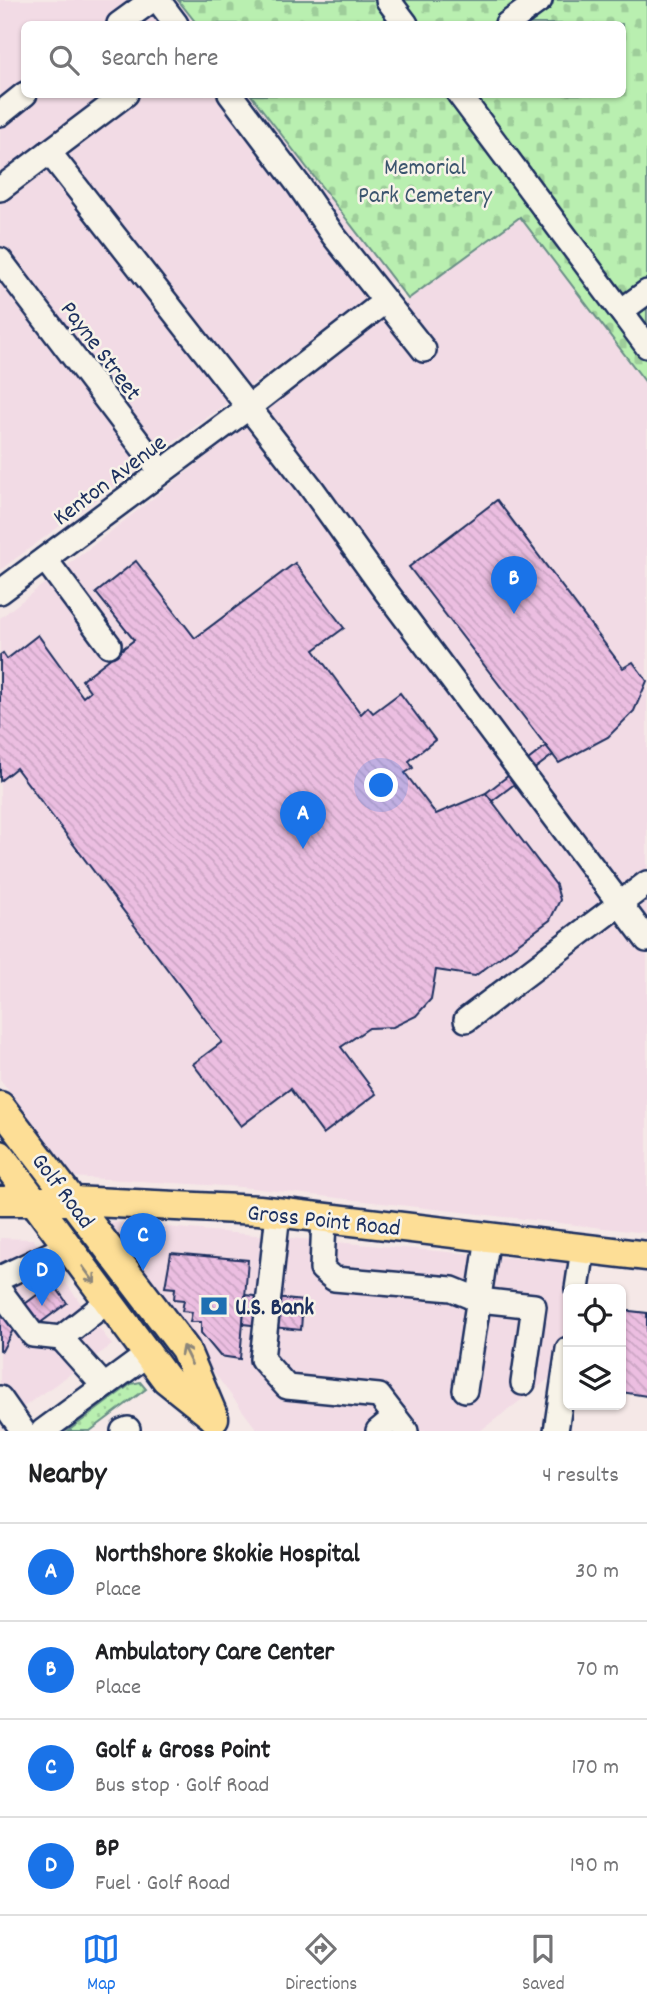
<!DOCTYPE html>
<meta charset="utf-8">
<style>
body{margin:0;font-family:Dekko,sans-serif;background:#f2f2f2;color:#202124}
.controls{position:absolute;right:21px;bottom:21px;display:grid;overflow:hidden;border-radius:10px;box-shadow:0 2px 5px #0004}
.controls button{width:63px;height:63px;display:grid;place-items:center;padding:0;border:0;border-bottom:2px solid #e0e0e0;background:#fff;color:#202124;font:35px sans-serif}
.you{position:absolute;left:382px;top:786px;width:24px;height:24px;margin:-18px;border:5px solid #fff;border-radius:50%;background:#1a73e8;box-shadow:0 0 0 10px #1a73e833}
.badge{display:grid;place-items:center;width:46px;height:46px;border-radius:50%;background:#1a73e8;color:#fff;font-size:23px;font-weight:700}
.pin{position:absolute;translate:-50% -58px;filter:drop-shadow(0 2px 4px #0008)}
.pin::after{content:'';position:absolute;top:37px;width:24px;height:21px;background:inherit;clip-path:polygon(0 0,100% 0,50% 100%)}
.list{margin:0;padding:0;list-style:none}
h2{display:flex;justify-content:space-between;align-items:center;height:91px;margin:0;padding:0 28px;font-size:30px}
h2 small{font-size:23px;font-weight:400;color:#757577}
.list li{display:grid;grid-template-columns:46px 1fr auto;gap:21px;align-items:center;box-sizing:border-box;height:98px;padding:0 28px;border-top:2px solid #e0e0e0}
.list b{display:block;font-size:26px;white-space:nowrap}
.list p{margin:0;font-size:23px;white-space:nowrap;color:#757577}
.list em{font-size:23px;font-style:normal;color:#757577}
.icon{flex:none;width:38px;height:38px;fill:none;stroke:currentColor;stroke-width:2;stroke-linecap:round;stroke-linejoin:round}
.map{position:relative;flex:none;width:647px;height:1431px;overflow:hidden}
.search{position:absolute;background:#fff;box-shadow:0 2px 5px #0004;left:21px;right:21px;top:21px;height:77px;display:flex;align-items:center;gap:18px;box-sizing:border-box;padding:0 24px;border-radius:10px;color:#757577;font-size:26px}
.sheet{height:483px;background:#fff}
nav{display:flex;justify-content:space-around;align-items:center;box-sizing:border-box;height:98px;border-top:2px solid #e0e0e0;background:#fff;font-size:19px;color:#757577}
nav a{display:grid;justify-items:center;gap:4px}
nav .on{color:#1a73e8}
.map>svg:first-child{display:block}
.built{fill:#f2dbe5}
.grass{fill:url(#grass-dots);stroke:#6a8f87;stroke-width:2}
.cemetery{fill:url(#cemetery-stones);stroke:#6a8f87;stroke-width:2}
.building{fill:url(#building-back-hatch);stroke:#1b2f5e;stroke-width:2}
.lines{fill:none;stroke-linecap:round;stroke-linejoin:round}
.minor-casing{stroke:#1b2f5e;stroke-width:28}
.major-casing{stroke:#1b2f5e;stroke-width:33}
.minor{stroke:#f7f3e8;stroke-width:23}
.major{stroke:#fdde96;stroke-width:28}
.oneway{stroke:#8c867a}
.labels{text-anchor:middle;stroke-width:5;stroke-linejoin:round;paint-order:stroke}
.park-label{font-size:24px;fill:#3b556e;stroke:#f7f3e8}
.street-label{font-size:24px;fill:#1b2f5e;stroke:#f7f3e8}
.poi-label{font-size:24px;font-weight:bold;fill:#1b2f5e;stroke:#f7f3e8;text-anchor:start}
</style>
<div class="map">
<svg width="647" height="1431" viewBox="0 0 647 1431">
<defs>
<pattern id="grass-dots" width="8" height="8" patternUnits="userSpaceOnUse" patternTransform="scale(1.75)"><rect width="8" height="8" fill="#b9efb0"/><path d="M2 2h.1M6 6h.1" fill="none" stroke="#9ecd9a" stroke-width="1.8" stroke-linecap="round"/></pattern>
<pattern id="cemetery-stones" width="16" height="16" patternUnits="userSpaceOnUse" patternTransform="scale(1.75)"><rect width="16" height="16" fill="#b9efb0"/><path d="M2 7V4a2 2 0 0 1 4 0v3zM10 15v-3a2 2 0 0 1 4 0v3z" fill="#9ecd9a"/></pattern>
<pattern id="building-back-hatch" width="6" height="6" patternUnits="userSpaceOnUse" patternTransform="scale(1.75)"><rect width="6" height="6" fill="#ecbee1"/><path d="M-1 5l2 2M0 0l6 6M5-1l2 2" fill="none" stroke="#caa4c3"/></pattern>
</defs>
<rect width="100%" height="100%" fill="#f5e8e7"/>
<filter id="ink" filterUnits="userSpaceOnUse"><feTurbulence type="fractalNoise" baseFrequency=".0143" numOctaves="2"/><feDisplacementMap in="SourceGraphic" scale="14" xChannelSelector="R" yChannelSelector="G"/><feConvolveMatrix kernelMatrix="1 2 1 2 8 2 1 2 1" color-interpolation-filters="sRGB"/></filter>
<g filter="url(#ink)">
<!-- built -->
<g class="built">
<path d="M0 0H178L197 24H24V94L251 95 394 280 0 570Z"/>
<path d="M520 217 647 384V1233L241 1187 71 1177 0 1079V618L408 299Z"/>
<path d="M100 1221 581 1264 568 1289V1349L566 1366 480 1431H258Z"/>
<path d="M0 1238 33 1239 112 1345 19 1410 0 1385Z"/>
</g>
<!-- grass -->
<path class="grass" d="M140 1382 146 1389 90 1431H68L131 1384Z"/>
<!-- cemetery -->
<path class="cemetery" d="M178 0H647V384L520 217 408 299 251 95 622 94V24H197Z"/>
<!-- building -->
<g class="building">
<path d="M497 500 623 668 633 662 647 681 634 711 608 737 559 763 409 567Z"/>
<path d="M136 561 195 638 295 563 344 628 314 650 361 714 368 707 373 713 400 693 435 740 409 761 413 768 405 773 436 814 486 793 556 885 560 900 550 920 475 976 436 970 431 999 416 1016 393 1027 369 1028 341 1047 376 1094 323 1134 290 1089 241 1126 193 1064 222 1042 16 768 0 781V655L3 653 7 659 38 635 83 697 90 691 82 680 134 640 96 593Z"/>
<path d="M546 746 553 755 492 801 486 793Z"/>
<path d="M171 1253 248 1260 240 1359 220 1356 201 1333V1322H190L192 1312 182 1311 184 1300 174 1299 175 1288 165 1287Z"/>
<path d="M53 1283 67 1303 32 1329 17 1310Z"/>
<path d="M245 1295 303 1301 301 1330 243 1324Z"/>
<path d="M621 1310 647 1313V1396L621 1392Z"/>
<path d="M0 1314 12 1320 15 1326 2 1351 0 1350Z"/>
</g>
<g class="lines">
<!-- minor casing -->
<g class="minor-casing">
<g id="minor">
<path d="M158 0 176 24"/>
<path d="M388 0 406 24"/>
<path d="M119 24 152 0"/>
<path d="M507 24 540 0"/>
<path d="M230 94 298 184 333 235 424 350"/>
<path d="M459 94 647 346"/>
<path d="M0 114 25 94"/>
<path d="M49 152 310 486 384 589 647 940"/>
<path d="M0 189 126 94"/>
<path d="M0 260 161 472"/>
<path d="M621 311 647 292"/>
<path d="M45 559 109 645"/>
<path d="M0 592 249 407 384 302"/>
<path d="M466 1020 647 883"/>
<path d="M278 1213 262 1359 287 1387 379 1396 406 1431"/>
<path d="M324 1218 322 1269 334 1279 452 1289 479 1300 534 1306 523 1383"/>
<path d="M0 1278 68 1246"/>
<path d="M577 1289 583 1249"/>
<path d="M0 1291 33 1335 61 1338 108 1301"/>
<path d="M61 1338 104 1386"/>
<path d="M465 1390 488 1237"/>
<path d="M0 1398 23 1431"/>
<path d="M43 1431 148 1354"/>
<path d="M123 1431 128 1429"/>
<path d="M378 1431 395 1417"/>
<path d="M556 1431 568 1349"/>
</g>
</g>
<!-- major casing -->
<g class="major-casing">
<g id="major">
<path d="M0 1106 185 1349 214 1418"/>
<path d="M0 1155 166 1379 211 1415"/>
<path d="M0 1201H72L259 1210 647 1256"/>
</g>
</g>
<!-- minor -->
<use href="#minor" class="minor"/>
<!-- major -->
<use href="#major" class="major"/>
</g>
<!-- one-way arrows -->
<defs><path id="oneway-shaft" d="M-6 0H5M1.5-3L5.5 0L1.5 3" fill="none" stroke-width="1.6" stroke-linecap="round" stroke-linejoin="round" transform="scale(1.75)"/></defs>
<g class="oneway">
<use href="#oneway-shaft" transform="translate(89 1275) rotate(54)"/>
<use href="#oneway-shaft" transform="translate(187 1355) rotate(-116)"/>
</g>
</g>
<!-- icons -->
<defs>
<g id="bank-bare" transform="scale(2.1)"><path d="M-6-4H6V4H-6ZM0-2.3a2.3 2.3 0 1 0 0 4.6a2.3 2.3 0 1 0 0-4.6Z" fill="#1f6fb2" stroke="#f7f3e8" stroke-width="2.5" paint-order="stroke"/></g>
</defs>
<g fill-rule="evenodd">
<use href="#bank-bare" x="214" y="1306"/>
</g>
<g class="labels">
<!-- park labels -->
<g class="park-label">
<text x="425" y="174">Memorial<tspan x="425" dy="28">Park Cemetery</tspan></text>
</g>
<!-- street labels -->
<g class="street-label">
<text transform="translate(102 350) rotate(53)" y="8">Payne Street</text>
<text transform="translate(109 479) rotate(-37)" y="8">Kenton Avenue</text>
<text transform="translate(64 1190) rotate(53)" y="8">Golf Road</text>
<text transform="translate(324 1219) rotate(6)" y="8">Gross Point Road</text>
</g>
<!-- poi labels -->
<g class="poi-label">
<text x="235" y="1314">U.S. Bank</text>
</g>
</g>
</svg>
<div class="controls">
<button><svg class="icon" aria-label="locate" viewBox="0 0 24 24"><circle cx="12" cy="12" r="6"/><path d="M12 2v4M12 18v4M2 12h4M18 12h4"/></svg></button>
<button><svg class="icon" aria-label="layers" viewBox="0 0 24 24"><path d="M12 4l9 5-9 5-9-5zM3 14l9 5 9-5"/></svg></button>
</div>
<div class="you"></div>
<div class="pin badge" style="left:303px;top:849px">A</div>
<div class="pin badge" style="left:514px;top:614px">B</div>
<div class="pin badge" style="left:143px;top:1271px">C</div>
<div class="pin badge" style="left:42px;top:1306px">D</div>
<div class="search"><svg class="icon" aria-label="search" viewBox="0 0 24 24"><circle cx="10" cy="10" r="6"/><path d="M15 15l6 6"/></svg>Search here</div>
</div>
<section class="sheet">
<h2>Nearby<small>4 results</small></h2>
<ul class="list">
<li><span class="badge">A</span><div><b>NorthShore Skokie Hospital</b><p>Place</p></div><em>30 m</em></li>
<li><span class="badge">B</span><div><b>Ambulatory Care Center</b><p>Place</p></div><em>70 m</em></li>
<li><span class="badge">C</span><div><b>Golf &amp; Gross Point</b><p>Bus stop · Golf Road</p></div><em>170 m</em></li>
<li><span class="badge">D</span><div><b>BP</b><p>Fuel · Golf Road</p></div><em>190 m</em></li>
</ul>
</section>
<nav>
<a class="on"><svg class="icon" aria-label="map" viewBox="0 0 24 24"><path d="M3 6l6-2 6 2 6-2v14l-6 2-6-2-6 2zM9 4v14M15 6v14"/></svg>Map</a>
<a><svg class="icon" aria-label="directions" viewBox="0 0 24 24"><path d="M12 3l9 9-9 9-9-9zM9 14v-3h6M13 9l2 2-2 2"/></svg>Directions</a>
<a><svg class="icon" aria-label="saved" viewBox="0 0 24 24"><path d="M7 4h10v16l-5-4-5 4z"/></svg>Saved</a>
</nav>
